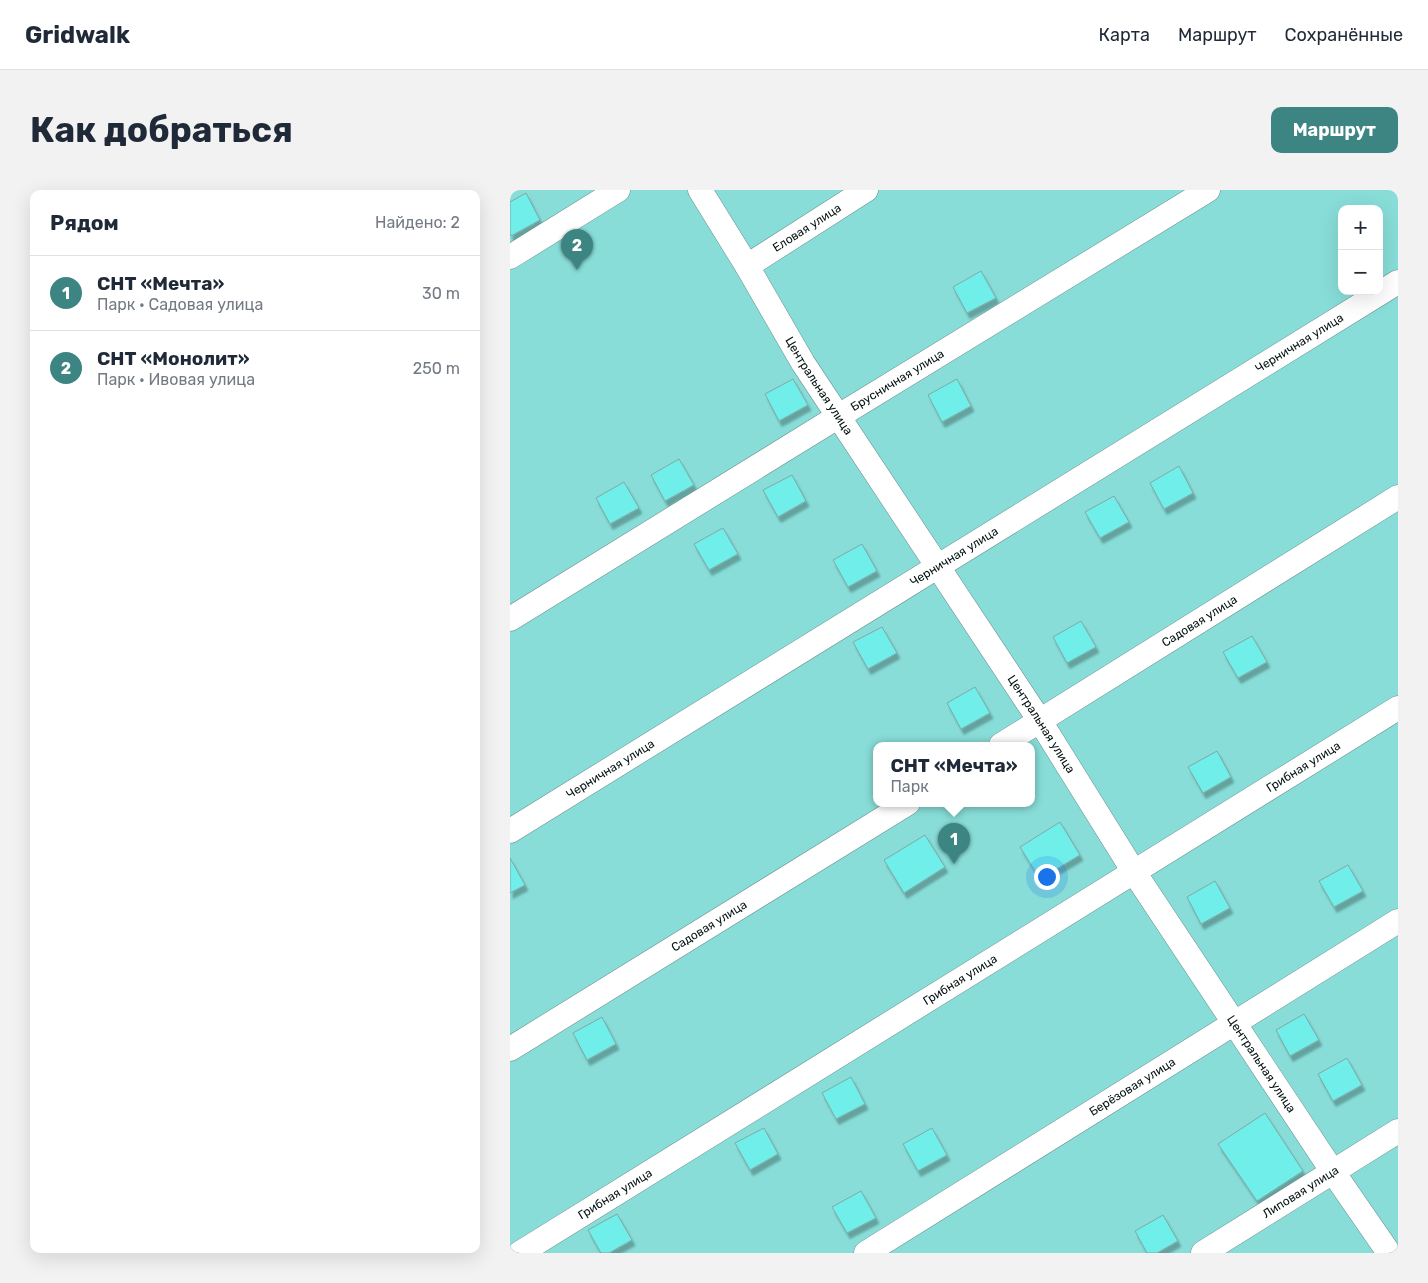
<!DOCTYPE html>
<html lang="ru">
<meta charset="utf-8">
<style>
body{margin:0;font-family:Rubik,sans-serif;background:#f2f2f3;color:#1f2937}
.controls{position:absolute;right:15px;top:15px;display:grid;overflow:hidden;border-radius:10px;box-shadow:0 5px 20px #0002}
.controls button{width:45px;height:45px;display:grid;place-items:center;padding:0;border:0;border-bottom:1px solid #e0e1e3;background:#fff;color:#1f2937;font:25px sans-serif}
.you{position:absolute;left:536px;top:686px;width:18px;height:18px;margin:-12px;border:4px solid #fff;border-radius:50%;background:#1a73e8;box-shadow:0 0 0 8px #1a73e833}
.badge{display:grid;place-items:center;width:32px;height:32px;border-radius:50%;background:#3d8582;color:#fff;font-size:16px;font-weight:700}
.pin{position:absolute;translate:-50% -41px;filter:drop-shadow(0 1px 2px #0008)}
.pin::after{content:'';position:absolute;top:26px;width:18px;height:15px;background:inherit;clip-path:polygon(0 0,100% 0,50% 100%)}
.popup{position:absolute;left:363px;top:552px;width:162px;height:65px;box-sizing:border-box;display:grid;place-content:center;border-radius:10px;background:#fff;filter:drop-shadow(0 1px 4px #0005);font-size:16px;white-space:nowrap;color:#747a83}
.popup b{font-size:19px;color:#1f2937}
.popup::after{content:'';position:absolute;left:50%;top:100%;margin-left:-10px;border:10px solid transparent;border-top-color:#fff}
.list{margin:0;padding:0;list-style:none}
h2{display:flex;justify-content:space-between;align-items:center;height:65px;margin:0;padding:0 20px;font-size:21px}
h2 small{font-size:16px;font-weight:400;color:#747a83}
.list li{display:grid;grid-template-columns:32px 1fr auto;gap:15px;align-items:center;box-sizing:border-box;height:75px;padding:0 20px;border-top:1px solid #e0e1e3}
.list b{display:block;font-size:19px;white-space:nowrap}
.list p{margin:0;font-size:16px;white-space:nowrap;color:#747a83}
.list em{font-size:16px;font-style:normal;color:#747a83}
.map{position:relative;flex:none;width:888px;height:1063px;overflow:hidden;border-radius:10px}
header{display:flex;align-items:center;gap:30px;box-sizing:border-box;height:70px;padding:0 25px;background:#fff;border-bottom:1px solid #e0e1e3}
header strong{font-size:24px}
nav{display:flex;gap:28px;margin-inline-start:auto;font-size:18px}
.intro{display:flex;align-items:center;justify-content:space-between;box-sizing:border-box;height:120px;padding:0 30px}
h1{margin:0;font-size:35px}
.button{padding:12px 22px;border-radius:10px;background:#3d8582;color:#fff;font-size:18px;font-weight:700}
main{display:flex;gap:30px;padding:0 30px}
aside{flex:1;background:#fff;border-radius:10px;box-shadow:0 5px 20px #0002}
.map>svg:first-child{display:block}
.green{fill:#88ddd8;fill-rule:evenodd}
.building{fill:#6feee9;stroke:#80a8a5;filter:url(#shadow)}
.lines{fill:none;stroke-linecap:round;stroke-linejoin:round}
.minor-casing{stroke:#6a918f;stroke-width:25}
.minor{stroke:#fff;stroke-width:24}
.labels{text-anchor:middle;stroke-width:4;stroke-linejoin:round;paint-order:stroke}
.street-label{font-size:12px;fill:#041211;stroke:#fff}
</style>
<header>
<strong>Gridwalk</strong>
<nav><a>Карта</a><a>Маршрут</a><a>Сохранённые</a></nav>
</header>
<div class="intro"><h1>Как добраться</h1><a class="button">Маршрут</a></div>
<main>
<aside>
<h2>Рядом<small>Найдено: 2</small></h2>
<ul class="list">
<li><span class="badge">1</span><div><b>СНТ «Мечта»</b><p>Парк · Садовая улица</p></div><em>30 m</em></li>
<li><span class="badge">2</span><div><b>СНТ «Монолит»</b><p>Парк · Ивовая улица</p></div><em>250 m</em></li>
</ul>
</aside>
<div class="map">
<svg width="888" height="1063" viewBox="0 0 888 1063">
<defs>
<filter id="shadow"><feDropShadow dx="3" dy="5.5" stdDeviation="1" flood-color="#0004"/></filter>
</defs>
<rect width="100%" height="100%" fill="#e6fffd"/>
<!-- green -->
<path class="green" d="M0 0H888V1063H0ZM832 19H869V101H832ZM366 555H522V613H366Z"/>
<!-- building -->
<g class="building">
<path d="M16 3 30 30 1 46 0 43V12Z"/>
<path d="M471 81 486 108 457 123 443 97Z"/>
<path d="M283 189 298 215 269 231 255 204Z"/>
<path d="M447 189 461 216 432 232 418 205Z"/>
<path d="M169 269 184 295 155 311 141 285Z"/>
<path d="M669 276 683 303 654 319 640 293Z"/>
<path d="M282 285 296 311 268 327 253 300Z"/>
<path d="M114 292 129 318 100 334 86 308Z"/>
<path d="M604 306 619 332 590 348 575 322Z"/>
<path d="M213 338 228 364 199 380 184 354Z"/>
<path d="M352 354 367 381 338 397 323 370Z"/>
<path d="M571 431 586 457 557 473 543 447Z"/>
<path d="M372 437 387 463 358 479 343 452Z"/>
<path d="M742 446 757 472 728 488 713 462Z"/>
<path d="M465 497 480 523 451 539 437 513Z"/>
<path d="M707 561 721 587 693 603 678 577Z"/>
<path d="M550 632 570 665 530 689 510 657Z"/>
<path d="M415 645 435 677 394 703 374 670Z"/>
<path d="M0 668 15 695 0 703Z"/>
<path d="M838 675 853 701 824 717 809 691Z"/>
<path d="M705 691 720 718 691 734 677 707Z"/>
<path d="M794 824 809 850 780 866 766 840Z"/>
<path d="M92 827 106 854 77 870 63 843Z"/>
<path d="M837 868 852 895 823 911 808 884Z"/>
<path d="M341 887 355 914 326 929 312 903Z"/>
<path d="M755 923 793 981 747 1011 708 954Z"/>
<path d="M254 938 268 964 240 980 225 953Z"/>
<path d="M422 938 437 965 408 981 393 954Z"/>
<path d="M351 1001 366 1028 337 1043 322 1017Z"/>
<path d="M107 1024 122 1050 99 1063H91L78 1040Z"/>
<path d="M653 1025 668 1051 647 1063H637L625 1041Z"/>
</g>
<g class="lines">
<!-- minor casing -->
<g class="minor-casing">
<g id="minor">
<path id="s1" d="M190 0 237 76 293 173 530 531 624 682 823 982 879 1063"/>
<path d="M0 67 108 0"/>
<path id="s2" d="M237 76 356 0"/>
<path id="s3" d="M0 429 329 226 698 0"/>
<path id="s4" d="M491 555 888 307"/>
<path id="s5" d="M0 641 888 92"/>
<path id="s6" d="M0 859 398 613"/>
<path id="s7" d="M10 1063 888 518"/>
<path id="s8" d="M356 1063 888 731"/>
<path id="s9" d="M693 1063 888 941"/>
</g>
</g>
<!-- minor -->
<use href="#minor" class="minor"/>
</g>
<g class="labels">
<!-- street labels -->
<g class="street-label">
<text dy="4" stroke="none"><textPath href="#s2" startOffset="71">Еловая улица</textPath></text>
<text dy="4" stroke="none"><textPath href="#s5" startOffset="928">Черничная улица</textPath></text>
<text dy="4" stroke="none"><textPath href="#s3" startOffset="455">Брусничная улица</textPath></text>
<text dy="4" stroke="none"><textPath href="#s1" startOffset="229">Центральная улица</textPath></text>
<text dy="4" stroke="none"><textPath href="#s5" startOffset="522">Черничная улица</textPath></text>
<text dy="4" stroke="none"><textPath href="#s4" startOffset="234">Садовая улица</textPath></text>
<text dy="4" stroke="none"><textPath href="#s1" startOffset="634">Центральная улица</textPath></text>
<text dy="4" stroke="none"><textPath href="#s7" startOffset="922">Грибная улица</textPath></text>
<text dy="4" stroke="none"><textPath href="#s5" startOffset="118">Черничная улица</textPath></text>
<text dy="4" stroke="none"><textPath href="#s6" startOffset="234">Садовая улица</textPath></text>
<text dy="4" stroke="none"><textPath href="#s7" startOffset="518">Грибная улица</textPath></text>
<text dy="4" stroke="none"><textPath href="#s1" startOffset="1039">Центральная улица</textPath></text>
<text dy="4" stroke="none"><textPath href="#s8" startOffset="314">Берёзовая улица</textPath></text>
<text dy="4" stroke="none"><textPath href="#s9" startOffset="115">Липовая улица</textPath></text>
<text dy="4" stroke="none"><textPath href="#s7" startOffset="112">Грибная улица</textPath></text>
</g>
</g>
</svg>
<div class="controls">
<button>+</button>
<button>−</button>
</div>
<div class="you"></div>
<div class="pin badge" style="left:444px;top:674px">1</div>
<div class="popup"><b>СНТ «Мечта»</b>Парк</div>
<div class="pin badge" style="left:67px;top:80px">2</div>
</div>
</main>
